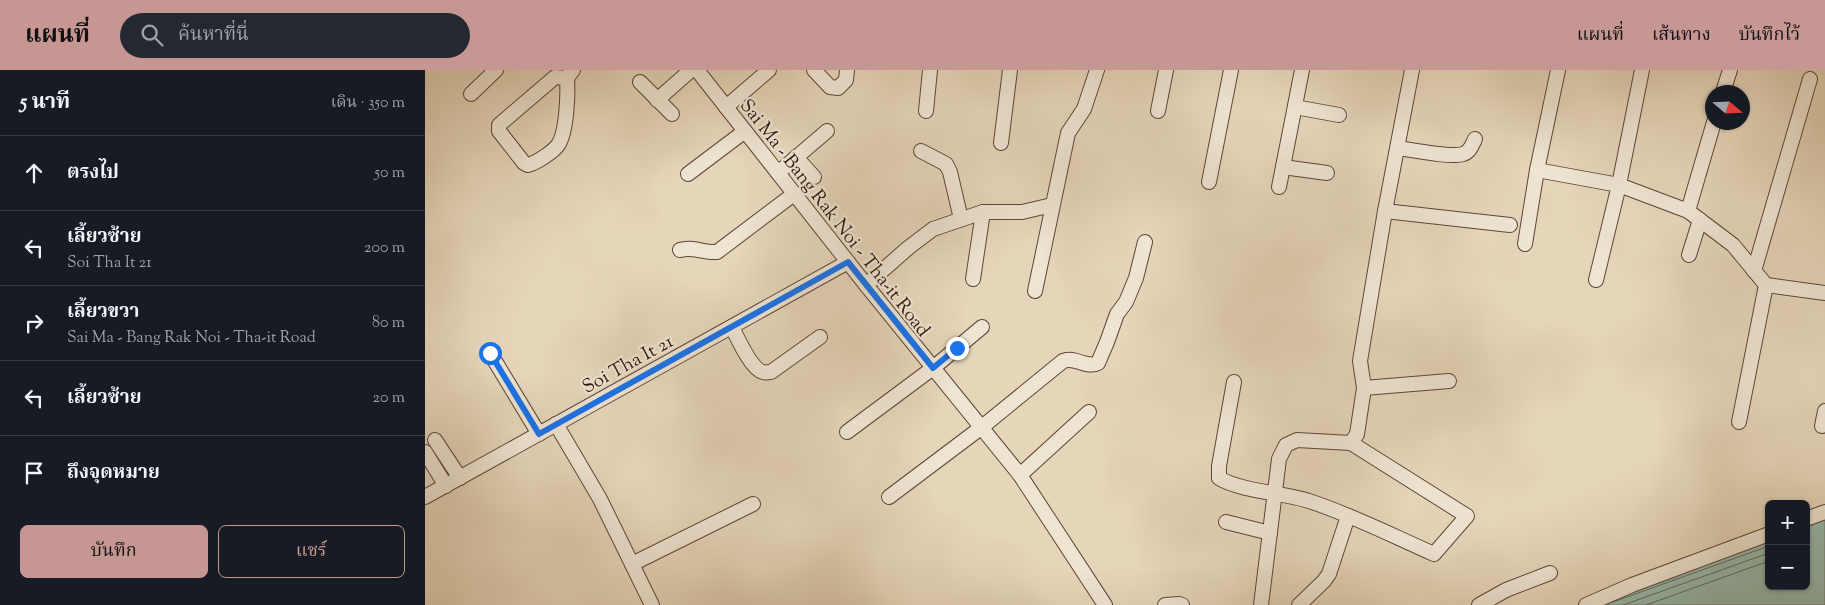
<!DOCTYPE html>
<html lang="th">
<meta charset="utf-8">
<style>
body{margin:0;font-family:"Sorts Mill Goudy","Noto Serif Thai",serif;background:#242831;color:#f1f3f6}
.controls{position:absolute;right:15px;bottom:15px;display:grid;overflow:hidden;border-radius:8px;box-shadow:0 1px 4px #0004}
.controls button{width:45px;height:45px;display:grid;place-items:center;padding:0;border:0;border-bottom:1px solid #363941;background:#171b24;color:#f1f3f6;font:25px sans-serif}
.compass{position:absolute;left:1280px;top:15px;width:45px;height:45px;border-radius:50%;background:#171b24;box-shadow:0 1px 4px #0004;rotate:109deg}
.stop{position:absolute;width:15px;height:15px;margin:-11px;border:4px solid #1a73e8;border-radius:50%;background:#fff}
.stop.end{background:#1a73e8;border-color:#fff;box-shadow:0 1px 5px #0008}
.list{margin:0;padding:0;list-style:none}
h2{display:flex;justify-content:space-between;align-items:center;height:65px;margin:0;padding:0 20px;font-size:21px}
h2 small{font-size:16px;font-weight:400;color:#9ea1a6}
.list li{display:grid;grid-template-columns:32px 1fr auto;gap:15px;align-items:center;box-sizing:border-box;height:75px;padding:0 20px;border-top:1px solid #363941}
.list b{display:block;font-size:19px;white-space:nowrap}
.list p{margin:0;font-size:16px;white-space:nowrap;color:#9ea1a6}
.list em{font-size:16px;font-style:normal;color:#9ea1a6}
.actions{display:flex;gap:10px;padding:15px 20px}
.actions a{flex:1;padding:11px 0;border:1px solid #c59692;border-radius:8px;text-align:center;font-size:18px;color:#c59692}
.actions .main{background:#c59692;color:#111}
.icon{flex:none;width:28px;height:28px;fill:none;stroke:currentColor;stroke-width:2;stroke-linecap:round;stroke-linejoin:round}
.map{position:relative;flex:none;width:1400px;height:535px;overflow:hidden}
header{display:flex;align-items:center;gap:30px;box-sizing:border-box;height:70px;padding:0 25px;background:#c59692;color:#111}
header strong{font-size:24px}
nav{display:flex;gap:28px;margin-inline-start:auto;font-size:18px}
.search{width:350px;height:45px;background:#242831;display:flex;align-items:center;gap:12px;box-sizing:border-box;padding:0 18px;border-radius:28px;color:#9ea1a6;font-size:19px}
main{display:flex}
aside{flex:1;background:#171b24}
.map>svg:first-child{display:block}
.water{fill:#96b9ae;stroke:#6e786d}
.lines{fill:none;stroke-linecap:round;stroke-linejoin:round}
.shore{stroke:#64685d;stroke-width:1}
.minor-casing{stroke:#5f4637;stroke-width:16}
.minor{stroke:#eee4d2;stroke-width:14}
.route{stroke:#1a73e8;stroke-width:6}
.labels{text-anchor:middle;stroke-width:4.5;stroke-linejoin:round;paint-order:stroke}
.street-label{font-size:19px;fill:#32160c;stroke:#eee4d2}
</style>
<header>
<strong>แผนที่</strong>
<div class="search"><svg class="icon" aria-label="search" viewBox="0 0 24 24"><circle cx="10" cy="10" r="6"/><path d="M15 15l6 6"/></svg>ค้นหาที่นี่</div>
<nav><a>แผนที่</a><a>เส้นทาง</a><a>บันทึกไว้</a></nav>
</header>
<main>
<aside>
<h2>5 นาที<small>เดิน · 350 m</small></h2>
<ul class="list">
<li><svg class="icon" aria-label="ahead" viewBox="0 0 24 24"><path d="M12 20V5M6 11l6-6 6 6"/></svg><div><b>ตรงไป</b></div><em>50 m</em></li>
<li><svg class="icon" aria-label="left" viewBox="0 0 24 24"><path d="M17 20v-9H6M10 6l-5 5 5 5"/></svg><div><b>เลี้ยวซ้าย</b><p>Soi Tha It 21</p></div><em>200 m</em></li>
<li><svg class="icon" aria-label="right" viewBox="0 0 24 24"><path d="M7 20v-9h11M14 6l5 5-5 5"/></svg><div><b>เลี้ยวขวา</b><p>Sai Ma - Bang Rak Noi - Tha-it Road</p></div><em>80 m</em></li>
<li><svg class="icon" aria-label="left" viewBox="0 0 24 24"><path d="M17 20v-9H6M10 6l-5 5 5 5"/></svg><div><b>เลี้ยวซ้าย</b></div><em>20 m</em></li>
<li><svg class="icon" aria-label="arrive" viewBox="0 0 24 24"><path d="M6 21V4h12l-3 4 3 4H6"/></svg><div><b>ถึงจุดหมาย</b></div></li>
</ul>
<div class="actions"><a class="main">บันทึก</a><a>แชร์</a></div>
</aside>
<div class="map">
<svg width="1400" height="535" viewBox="0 0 1400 535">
<rect width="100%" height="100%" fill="#e5d5b9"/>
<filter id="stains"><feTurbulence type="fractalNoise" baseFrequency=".004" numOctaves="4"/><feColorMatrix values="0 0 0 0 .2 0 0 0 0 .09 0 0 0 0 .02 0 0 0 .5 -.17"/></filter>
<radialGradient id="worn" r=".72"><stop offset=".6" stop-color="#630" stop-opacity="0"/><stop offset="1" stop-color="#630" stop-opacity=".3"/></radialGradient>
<!-- water -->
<path class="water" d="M1400 450V535H1165L1344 471V516H1381V457Z"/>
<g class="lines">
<!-- shore -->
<g class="shore">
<path d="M1188 532 1344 476"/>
<path d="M1198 535 1344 483"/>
<path d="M1221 535 1344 491"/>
</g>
<!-- minor casing -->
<g class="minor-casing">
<g id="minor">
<path d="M272 0 441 215 595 405 680 535"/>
<path d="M389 0 405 17 413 18 421 10 422 0"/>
<path d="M142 8 130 7 74 55V61L99 93 103 95C111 93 128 82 133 75 142 62 143 23 142 8L148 0"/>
<path d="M215 12 247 44"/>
<path d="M1298 22 1305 0"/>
<path d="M46 24 71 0"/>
<path d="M232 30 266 0"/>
<path d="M301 37 344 0"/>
<path d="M870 37 914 45"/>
<path d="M501 41 505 0"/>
<path d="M733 41 741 0"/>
<path d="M576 73 585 0"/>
<path d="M973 78C987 80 1026 88 1038 84 1045 82 1047 75 1050 69"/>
<path d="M496 81 521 94 525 102 536 149"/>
<path d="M371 87 389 107"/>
<path d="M858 97 902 103"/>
<path d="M1112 100 1194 115 1263 141 1308 175 1341 215 1400 223"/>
<path d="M353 103 402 61"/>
<path d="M263 104 320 61"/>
<path d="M784 112 806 0"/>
<path d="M854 117 877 0"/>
<path d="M960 141 1085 155"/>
<path d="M1263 141 1289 52"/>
<path d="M1100 174 1112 100 1133 0"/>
<path d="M255 180C268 176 278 183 292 182L369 124"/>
<path d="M1264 185 1275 150"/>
<path d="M1329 201 1385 9"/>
<path d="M548 209 558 142"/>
<path d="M1171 210 1194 115 1217 0"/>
<path d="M441 215 483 178 508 159 558 142H597L627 135"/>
<path d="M610 221 643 63 659 39 672 0"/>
<path d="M307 257C312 267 326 299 338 302 341 303 343 302 346 302L395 267"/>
<path d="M65 283 114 364"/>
<path d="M809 312 794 396V408C815 421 859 423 884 431 927 445 968 466 1009 484L1042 446 926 373 872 370 861 375 854 389 836 535"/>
<path d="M939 318 1024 311"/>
<path d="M1314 352 1341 215"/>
<path d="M131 354 175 429 227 535"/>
<path d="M1397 356 1400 341"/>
<path d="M422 362 508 298 557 257"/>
<path d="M10 370 35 408"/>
<path d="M926 373 932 364 939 318 935 291 960 141 987 0"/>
<path d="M0 382 21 416"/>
<path d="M595 405 664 342"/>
<path d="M0 427 423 192"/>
<path d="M464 427 557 357 638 291C650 286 662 299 673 293L682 272 692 244 701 232 711 208 720 172"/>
<path d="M1381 449 1400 442"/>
<path d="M801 452 845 463"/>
<path d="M207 494 328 434"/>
<path d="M740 535 754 534 757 535"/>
<path d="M874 535 899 511 904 504 923 446"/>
<path d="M1054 535 1081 520 1125 503"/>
<path d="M1161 535 1207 515 1344 464"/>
</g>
</g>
<!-- minor -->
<use href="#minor" class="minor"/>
</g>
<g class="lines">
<!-- route -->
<path class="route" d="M65 283 114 364 423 192 508 298 532 278"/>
</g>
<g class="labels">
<!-- street labels -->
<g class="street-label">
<text transform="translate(411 147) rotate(52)" y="7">Sai Ma - Bang Rak Noi - Tha-it Road</text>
<text transform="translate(202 293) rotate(-29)" y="7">Soi Tha It 21</text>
</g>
</g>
<rect width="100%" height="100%" filter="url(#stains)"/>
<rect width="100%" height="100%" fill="url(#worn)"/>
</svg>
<div class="controls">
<button>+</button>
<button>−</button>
</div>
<svg class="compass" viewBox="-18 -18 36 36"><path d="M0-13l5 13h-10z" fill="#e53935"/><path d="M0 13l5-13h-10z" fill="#9ea1a6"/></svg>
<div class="stop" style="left:65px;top:283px"></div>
<div class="stop end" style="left:532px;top:278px"></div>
</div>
</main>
